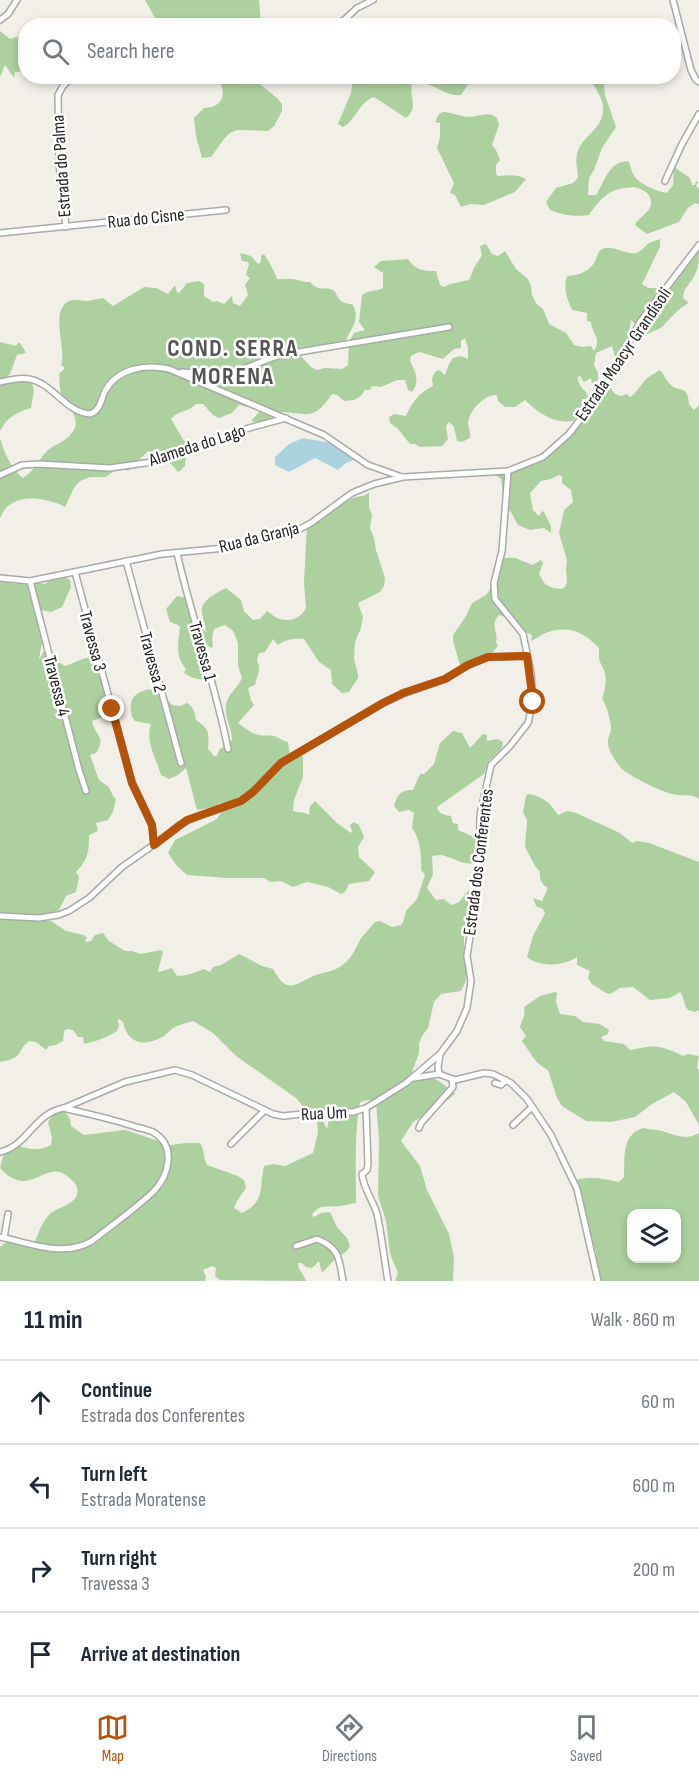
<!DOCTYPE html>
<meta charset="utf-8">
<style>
body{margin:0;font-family:"Sofia Sans Condensed",sans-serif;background:#f6f6f7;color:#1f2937}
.controls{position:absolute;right:18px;bottom:18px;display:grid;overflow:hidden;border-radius:12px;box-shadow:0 3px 9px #0003}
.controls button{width:54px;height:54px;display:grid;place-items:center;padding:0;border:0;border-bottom:2px solid #e0e1e3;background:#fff;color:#1f2937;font:30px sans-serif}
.stop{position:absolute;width:18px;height:18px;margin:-14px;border:4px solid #b45309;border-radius:50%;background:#fff}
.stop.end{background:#b45309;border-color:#fff;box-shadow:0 2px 6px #0008}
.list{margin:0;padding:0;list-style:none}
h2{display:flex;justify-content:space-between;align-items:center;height:78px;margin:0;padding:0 24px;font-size:26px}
h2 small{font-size:20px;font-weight:400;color:#747a83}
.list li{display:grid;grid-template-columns:39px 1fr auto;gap:18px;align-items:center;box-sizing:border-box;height:84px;padding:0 24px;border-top:2px solid #e0e1e3}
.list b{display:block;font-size:22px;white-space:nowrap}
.list p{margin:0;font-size:20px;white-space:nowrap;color:#747a83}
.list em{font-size:20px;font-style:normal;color:#747a83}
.icon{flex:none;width:33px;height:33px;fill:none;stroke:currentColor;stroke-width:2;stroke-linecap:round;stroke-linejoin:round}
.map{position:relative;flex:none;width:699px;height:1281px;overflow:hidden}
.search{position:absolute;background:#fff;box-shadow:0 3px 9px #0003;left:18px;right:18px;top:18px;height:66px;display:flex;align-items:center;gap:15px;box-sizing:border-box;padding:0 21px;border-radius:24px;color:#747a83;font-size:22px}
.sheet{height:414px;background:#fff}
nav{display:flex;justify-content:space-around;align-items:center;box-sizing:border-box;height:84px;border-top:2px solid #e0e1e3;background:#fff;font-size:16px;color:#747a83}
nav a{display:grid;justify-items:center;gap:3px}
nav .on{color:#b45309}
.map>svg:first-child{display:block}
.forest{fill:#add19e;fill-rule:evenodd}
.water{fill:#aad3df}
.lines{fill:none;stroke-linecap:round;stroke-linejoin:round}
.minor-casing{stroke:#a9a9a9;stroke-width:8}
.minor{stroke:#fff;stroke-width:5}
.route{stroke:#b45309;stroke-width:8}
.labels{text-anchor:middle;stroke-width:5;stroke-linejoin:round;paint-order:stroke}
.street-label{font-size:18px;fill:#222;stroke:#fff}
.district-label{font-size:24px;font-weight:bold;letter-spacing:1.5px;fill:#555;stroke:#fff}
</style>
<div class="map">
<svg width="699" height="1281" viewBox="0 0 699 1281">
<rect width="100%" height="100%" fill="#f2efe9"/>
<!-- forest -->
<g class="forest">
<path d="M145 0H259L261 25H159Z"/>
<path d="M0 31 10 39 20 36 25 37V71L15 72 14 78 5 65 0 77Z"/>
<path d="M217 77H251L277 98 282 104V111L274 126 268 131 237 130 230 133 224 139 211 157 202 158 196 136 194 118 204 108C225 107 227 92 217 77Z"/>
<path d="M353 77V76L470 77 469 83 461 95C444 98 431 78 412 84 409 97 419 108 406 118L374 97C359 102 356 120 343 127L338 124 351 93Z"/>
<path d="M588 77H608L604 86 605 95 616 127 602 148 594 170 589 178 588 195H596C606 180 608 162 628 161 631 166 631 170 633 174 639 185 657 191 667 193L673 185 674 167 690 178 692 185H695L696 181 698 182 696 186 699 189V204L695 203 688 208 679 222 647 234 635 225C639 216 652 212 651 202 651 197 648 193 644 191 637 186 633 187 626 188 609 188 598 202 589 215 577 217 561 215 550 210L546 202 556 188 573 183 578 178C578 171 575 162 577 154 579 145 586 138 593 131 612 112 601 95 588 77Z"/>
<path d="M443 112C451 112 459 116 468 117 479 117 487 110 497 118L499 125 492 145 496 150 500 160 496 165V174L498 176C508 175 517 174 526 179L515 192 484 205 470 204 461 207 455 195 450 193 454 183 437 148 440 137V123L435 122 439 114Z"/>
<path d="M660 239V247L642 284 648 288H663L699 249C699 261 699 271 691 281 686 289 684 288 683 298L689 303C678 308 670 319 662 327 658 330 652 331 648 334L643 331 631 320 627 345 614 365 615 357 612 346 596 353 594 365 598 373V380L592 384 591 378 584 382 580 376 578 377C577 386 585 389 588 396L586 399H582L583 409 573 421C554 424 538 413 525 400L515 407H505L498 401 497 395C485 394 468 411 468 424 469 429 471 432 470 438L462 442 457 441 454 427 449 422 446 426 448 439 442 446 420 447 415 444H410L398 429 390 423 389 417 394 414 406 416C413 401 418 394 433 386L432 379 435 372 439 370 445 375 449 364 453 358 461 356 468 359V348L465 338 461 341V348L454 349 443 359 419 352 411 356 410 361C416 373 420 381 412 392L408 390 405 380H397L381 387 372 386 370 390H365C359 400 355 400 344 401L337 395 332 394C313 422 309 413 279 412L262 424 251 421 261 410 258 406 248 407 239 405 232 413 219 418 213 415 203 404H196C189 412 178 410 171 419L184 441 193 444 186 454 185 466 180 471 178 472C167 458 163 458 148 451L128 471 121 466 106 477H90L80 481 74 488 65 507C48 498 20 493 5 509 3 512 2 515 0 518V438C4 452 11 469 23 478 37 469 38 459 48 450 55 444 65 442 71 434 84 420 67 406 61 393 59 386 60 380 59 374L65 368 61 365C67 349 49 311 69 301 75 298 82 301 88 301 93 300 98 299 103 298L113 306 144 287 156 288 168 294 175 285 177 292 179 293 187 283 199 281 204 284V296L213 302 217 301 224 304 232 296 233 303 240 306 248 295 245 285 250 278 246 275 249 264 248 262 242 261 240 253 251 256 258 264 261 262V256L264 254C267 258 276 274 277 279H293L305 282H310C319 293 326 285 334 291 335 291 338 298 339 299 343 304 348 303 353 305 360 318 352 328 346 340L318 346 302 347 295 350 311 367 317 370 325 368 342 369 348 365 349 342 354 333 365 330 359 322 362 295C370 289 376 292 383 288V273L374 267 381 261 408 259C415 270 423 271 436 271L440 285 444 287 450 284 469 280 474 268 482 255 480 246 486 244 492 254 498 256 505 251 516 269 528 279 531 286 532 295 536 303 543 309 549 324 566 333 574 345 583 347 591 346 594 351C602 337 592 335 591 322L587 321V313L572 310C567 299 563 288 567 276 577 276 591 271 595 261 598 256 597 252 602 249 612 244 625 255 636 253 642 252 645 245 651 242 654 241 657 240 660 239Z"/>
<path d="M0 342 16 346 18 343H20L26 353 17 355 10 374 4 379H31L34 390 31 408C17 412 7 417 0 431Z"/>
<path d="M660 370C664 374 665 379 669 383 678 394 688 383 689 404L694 410 699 405V799C691 793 681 797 672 794 662 792 627 775 621 768 616 762 609 752 608 744 607 738 610 735 611 730 612 724 606 703 602 699 605 690 608 677 603 668 598 658 599 661 599 648 583 631 567 624 543 634 539 636 536 639 531 641L532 635 518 629 505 617 499 615C489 626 499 632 496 642L498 646 491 654 460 665 453 641V635L466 616 472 603 486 595 489 591 495 577 500 557C506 559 509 557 515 558 518 559 530 564 533 565L541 560 543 563 539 574 545 584 553 588 561 589 565 587 567 582 566 569 567 560 559 533 564 510 573 502 571 490 562 483V476L559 475 551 479 541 481 530 493 533 510 539 516 542 511 544 512 551 526V533L544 528 530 530 518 525 511 512 505 508 501 479 495 475 480 473C519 468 552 455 578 424 589 412 592 396 603 384H608L615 394 621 396 627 394 630 397 634 394 647 378Z"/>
<path d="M369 492V507L372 515 370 528 374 538 376 550 385 578 384 586 380 592 358 603 363 617 361 628 355 642 354 659 358 674V678L349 692 342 693 332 684 331 670 319 662 304 639C295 638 285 639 278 645L273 639 265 652 259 653 257 661C262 670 257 675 255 685L248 688 251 700 254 705 238 723C244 727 251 734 259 735 264 736 269 735 274 736 280 738 283 741 288 742L290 757 303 756V777L294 800 293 811C299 813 302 811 309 815L310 806 315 801 337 823 351 833 352 831 350 825 354 822 359 825 364 837 358 847 359 857 375 872 369 881 349 884 345 892 341 894 328 887 307 882 293 887 281 881 270 882 264 878H227L187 875 177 866 168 853 175 840 217 819 224 808 221 803 214 807 197 810 186 768 178 775 169 779 161 775C156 758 145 741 151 724L135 721 132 717C131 713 130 707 131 703 133 692 150 686 159 691 165 693 168 701 172 705L180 706 187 703C194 708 195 712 196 720 210 730 209 732 208 749L214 756H217L219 750 232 740C232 728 224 717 226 705 227 695 238 688 242 678L238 666V643L233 631 225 625 214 629 212 638 213 647 211 648 207 645 206 646 208 677C200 682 192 678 184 673L186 669C175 657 178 643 180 627L178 625 170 622 166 609 177 596 188 598 196 610 200 627 206 632C206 626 203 619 202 613 200 600 217 593 226 588L241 600 244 611 253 620 260 619 267 611C271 613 275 618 280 619 291 622 301 618 306 608L304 582 307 525C322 517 336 506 351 499 358 495 364 498 369 492Z"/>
<path d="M0 574 14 584 34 582 45 584 52 578H57L63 576 70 580 71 587 62 607 51 612 41 610 35 615 42 642 39 659 44 651C53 655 57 662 65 666 73 664 84 656 92 658 108 662 110 701 112 714L92 721C95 736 107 737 96 753L90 755 99 780 109 787 113 796 116 799 113 812 108 820 96 823 98 831 89 835C89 853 88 859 76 872L79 877 76 892 66 896 60 908 55 913 32 919 51 921 66 931 84 935 87 938 85 940 86 942 91 941 95 935 103 933 109 941 125 951H132L141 954 161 950 163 952 158 971 159 972 172 968 177 976 187 975 204 969 210 972 213 967 221 965 239 954 262 966 273 969C289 999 298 980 319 974 330 971 339 970 348 960 353 955 356 947 360 940 364 934 370 928 375 922L380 921 392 927 401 925 403 922 406 911 417 899 425 875 421 870C422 857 420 838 412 828L414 813 409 810 399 812 394 806C397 795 401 789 413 790L420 774H424L434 764 440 743 453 731 462 733 470 748 483 734 487 735V741L498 739 503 742 502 748 488 762 484 774 437 807C438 814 445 815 451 816L453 823 458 824V830C466 834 478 836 479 847 481 875 458 860 445 856 440 854 436 856 432 856L433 874 427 888 436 900 444 899 450 904 453 905 459 902 468 891 470 890 472 892C470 908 465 924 464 940 464 961 474 969 461 991L441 994 434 1002 428 1028 422 1036 419 1044V1053L411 1075C430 1077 439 1077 451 1092L456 1093 448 1100 432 1109 430 1112 413 1122 401 1141 420 1166 427 1190 449 1234 454 1257 453 1281H395L398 1273 390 1254 386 1221 378 1196 379 1140 376 1101 368 1100 360 1102C354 1136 356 1169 356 1203 351 1204 345 1205 340 1206 330 1207 318 1204 312 1215L314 1217 321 1213 330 1212 337 1227 347 1238 350 1246 347 1251 333 1261 322 1273 319 1261 312 1268 306 1267 302 1263H298C298 1271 304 1274 306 1281L220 1280 215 1276 216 1268 212 1266 203 1270 206 1277 205 1281H0V1247L9 1240 31 1243 35 1241C39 1232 42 1223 48 1216 55 1206 84 1205 76 1185 74 1181 70 1179 67 1176 45 1158 30 1201 0 1168 3 1157 4 1150 14 1144 27 1149 37 1152 51 1145L52 1138 48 1122C53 1114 56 1111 65 1112L70 1119 71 1126 84 1135 125 1130 171 1145 185 1143H200C205 1150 203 1157 207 1165L238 1176 244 1180 246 1188 237 1201 234 1208 242 1213C266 1201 259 1188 264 1166L273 1164 285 1166 313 1153 318 1132 317 1119 319 1117 322 1119 327 1129 331 1110 302 1111V1105L296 1098 236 1056 213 1033 193 1021C187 1023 179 1025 175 1027 171 1029 168 1033 164 1036 145 1047 128 1045 123 1022L119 1019 118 1020 119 1026 117 1031C105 1038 97 1041 84 1044L83 1037H78L73 1030 67 1029 64 1031 63 1041 56 1045 49 1046 46 1050 36 1042 29 1041C14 1053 26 1057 0 1062Z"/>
<path d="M528 794C542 795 551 804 558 815L567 811 576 813 620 833 632 843 637 841 649 843 699 862V1010L695 1012 688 1010C683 1004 685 998 680 992L670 998 650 1000 633 987 620 988 610 994 606 993 592 984 588 978 590 971 577 965V957C563 966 541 968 527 957L533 936 545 913 543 909 536 906 533 898 542 901 548 888C542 885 539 879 540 872L535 866 525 847 527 820 523 812 526 796Z"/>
<path d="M555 992 557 993 556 1002 560 1014 575 1016 583 1022 600 1024 609 1030 608 1034 601 1037 604 1041 624 1044 630 1050C657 1045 658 1044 683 1056L688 1054 699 1056 697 1068 699 1070V1125L686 1102 674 1092 652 1104 635 1117 611 1122 586 1121 562 1106 557 1098 548 1070C534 1063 531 1053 522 1041L526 1036 520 1027C522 1020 526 1014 524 1007L540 996Z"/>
<path d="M643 1128C649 1130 656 1129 662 1131 676 1135 685 1141 699 1133V1281H598L596 1252 578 1200 576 1180C592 1176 603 1179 619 1182L624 1177C625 1158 621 1135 643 1128ZM632 1214H676V1258H632Z"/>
</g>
<!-- water -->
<path class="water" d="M303 438 331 443 354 460 346 463 338 470 315 458 289 472 275 465V457L289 444Z"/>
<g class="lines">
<!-- minor casing -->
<g class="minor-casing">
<g id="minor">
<path d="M673 0 691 70 696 80 699 82"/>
<path d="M0 20 8 14 17 0"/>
<path d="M333 26 344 20 357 8 373 0"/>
<path d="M665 181 682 144 699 114"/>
<path d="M66 227 59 163 58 95 63 86 73 76"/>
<path d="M0 233 226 210"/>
<path d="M182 372C197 373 215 376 230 373 247 369 263 360 281 355L449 327"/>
<path d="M0 382C9 380 20 377 29 379 53 383 65 412 90 414 100 411 101 400 105 391 118 368 145 364 169 369L324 435 368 465 402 477"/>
<path d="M0 475 22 465 39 464 110 468 159 461 249 428 286 418"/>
<path d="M177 553C192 619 215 683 228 749"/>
<path d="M126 561 181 763"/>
<path d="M75 572 132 783 152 825 154 845"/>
<path d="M0 578 30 581 162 554 225 548 247 543 298 530 311 523 352 493 374 484 403 477 508 471 543 457 569 434 608 383 640 322 699 245"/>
<path d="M30 581 79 770 86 791"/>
<path d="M0 916 39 918 58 915 69 911 89 898 122 867 159 841 179 825 196 817 241 801 253 792 281 763 383 703 403 694 445 679 468 665 488 657 527 656"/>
<path d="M439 1074 455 1080 484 1073 493 1074 511 1083 527 1099 551 1135 577 1189 598 1281"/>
<path d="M439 1074 438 1067 440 1054"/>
<path d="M414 1078 439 1074"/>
<path d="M495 1083 501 1085 506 1080"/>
<path d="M366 1108 368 1164 367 1170 362 1174C363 1188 373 1200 377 1214 382 1236 384 1259 388 1281"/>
<path d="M513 1125 532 1107"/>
<path d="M419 1128 421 1123 453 1087 452 1079"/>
<path d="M231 1144 265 1110"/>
<path d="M0 1152C28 1146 34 1113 64 1108L125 1082 175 1070 192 1075 273 1114 283 1116 324 1112H353L366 1108 406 1083 440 1054 457 1031 467 1008 471 981 467 956 480 871V815L491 765 510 746 528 723 533 702 531 673 523 634 495 599 494 583 502 551 508 471"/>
<path d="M0 1237C30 1243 63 1258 92 1241 112 1225 134 1210 153 1192 169 1176 177 1146 153 1132 148 1130 142 1128 136 1127 113 1119 88 1114 64 1108"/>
<path d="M4 1238 8 1214"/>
<path d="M296 1246 317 1239C340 1248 339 1259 343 1281"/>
</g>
</g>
<!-- minor -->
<use href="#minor" class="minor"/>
</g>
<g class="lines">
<!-- route -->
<path class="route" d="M112 709 132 783 152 825 154 845 187 820 241 801 253 792 281 763 383 703 403 693 445 679 468 665 488 657 527 656 533 702"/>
</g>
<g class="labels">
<!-- street labels -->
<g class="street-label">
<text transform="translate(61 166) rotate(-94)" y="6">Estrada do Palma</text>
<text transform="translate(146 218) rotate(-6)" y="6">Rua do Cisne</text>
<text transform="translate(623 354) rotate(-56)" y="6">Estrada Moacyr Grandisoli</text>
<text transform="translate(197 445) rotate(-18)" y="6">Alameda do Lago</text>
<text transform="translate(259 537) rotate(-14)" y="6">Rua da Granja</text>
<text transform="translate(93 641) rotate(75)" y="6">Travessa 3</text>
<text transform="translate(203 651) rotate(74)" y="6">Travessa 1</text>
<text transform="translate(153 662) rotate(75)" y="6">Travessa 2</text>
<text transform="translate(57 686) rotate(76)" y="6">Travessa 4</text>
<text transform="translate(478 862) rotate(-83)" y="6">Estrada dos Conferentes</text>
<text transform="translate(324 1113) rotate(-3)" y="6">Rua Um</text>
</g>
<!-- district labels -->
<g class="district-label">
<text x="233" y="356">COND. SERRA<tspan x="233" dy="28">MORENA</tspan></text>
</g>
</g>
</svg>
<div class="controls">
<button><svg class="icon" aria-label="layers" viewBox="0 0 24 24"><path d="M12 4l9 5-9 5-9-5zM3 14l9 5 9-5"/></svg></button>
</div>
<div class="stop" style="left:533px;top:702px"></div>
<div class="stop end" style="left:112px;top:709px"></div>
<div class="search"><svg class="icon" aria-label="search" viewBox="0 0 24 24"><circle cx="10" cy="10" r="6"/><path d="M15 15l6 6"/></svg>Search here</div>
</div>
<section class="sheet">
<h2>11 min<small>Walk · 860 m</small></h2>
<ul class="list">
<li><svg class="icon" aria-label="ahead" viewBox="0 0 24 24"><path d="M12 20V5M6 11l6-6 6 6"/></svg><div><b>Continue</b><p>Estrada dos Conferentes</p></div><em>60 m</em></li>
<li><svg class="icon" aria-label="left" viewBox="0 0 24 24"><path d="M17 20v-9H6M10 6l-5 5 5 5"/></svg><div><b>Turn left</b><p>Estrada Moratense</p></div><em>600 m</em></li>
<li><svg class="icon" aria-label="right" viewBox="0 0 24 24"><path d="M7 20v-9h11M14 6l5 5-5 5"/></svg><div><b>Turn right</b><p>Travessa 3</p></div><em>200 m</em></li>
<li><svg class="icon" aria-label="arrive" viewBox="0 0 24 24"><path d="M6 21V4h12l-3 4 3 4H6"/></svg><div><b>Arrive at destination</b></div></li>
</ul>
</section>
<nav>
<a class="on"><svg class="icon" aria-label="map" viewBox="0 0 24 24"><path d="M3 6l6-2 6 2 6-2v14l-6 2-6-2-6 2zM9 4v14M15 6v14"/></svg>Map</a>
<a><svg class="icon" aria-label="directions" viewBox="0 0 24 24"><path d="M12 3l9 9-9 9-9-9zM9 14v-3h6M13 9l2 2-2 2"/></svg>Directions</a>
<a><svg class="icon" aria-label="saved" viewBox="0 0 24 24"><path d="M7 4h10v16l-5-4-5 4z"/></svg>Saved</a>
</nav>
